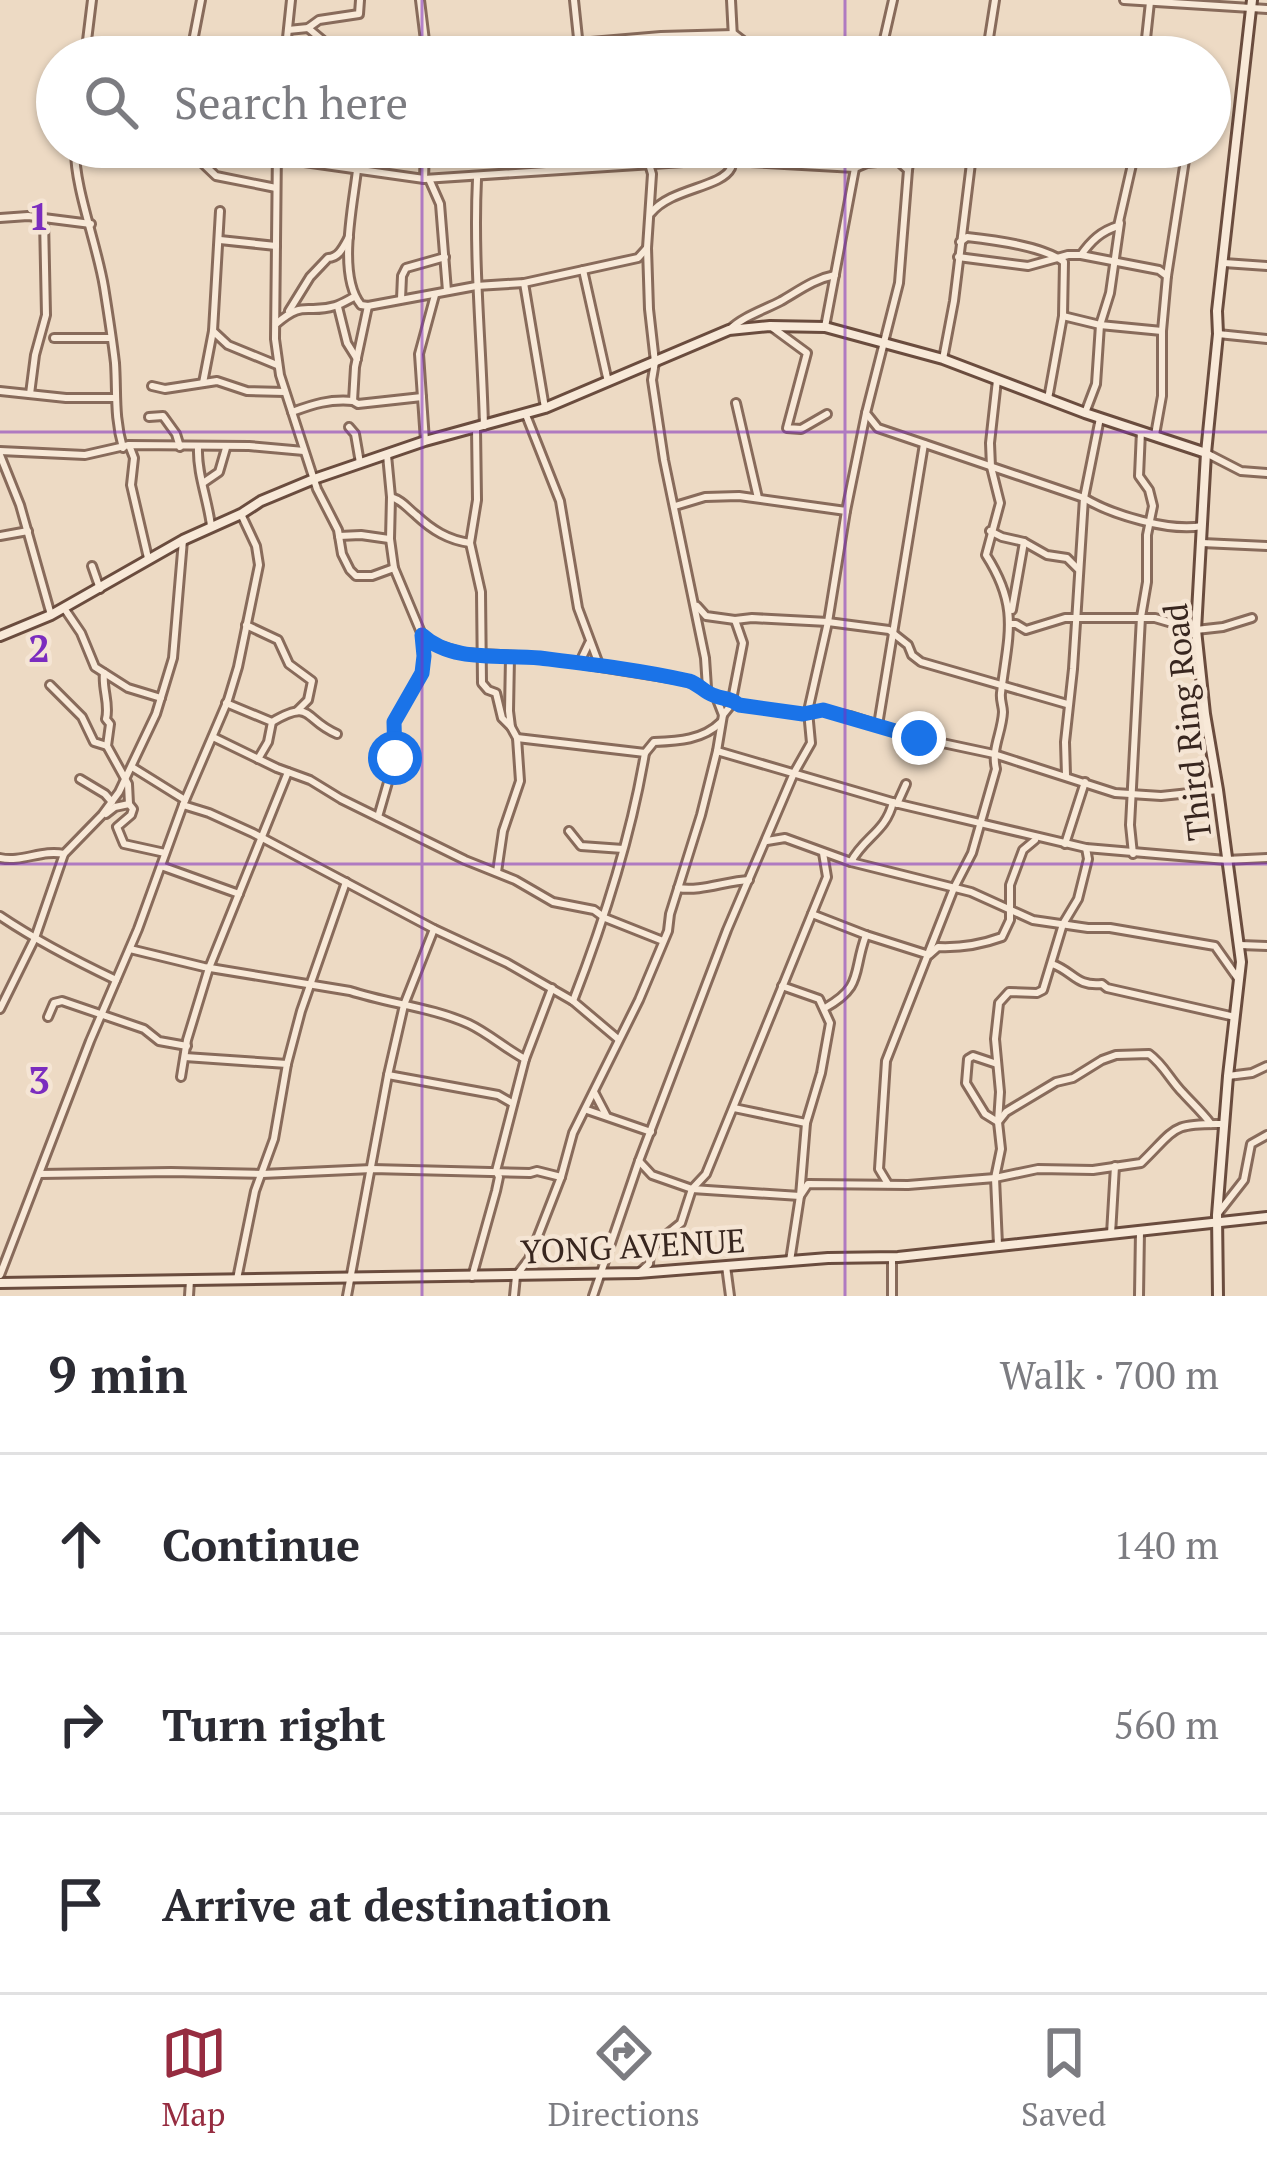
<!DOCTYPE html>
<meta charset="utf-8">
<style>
body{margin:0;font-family:"PT Serif",serif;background:#f2f2f3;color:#2b2b33}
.stop{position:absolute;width:36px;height:36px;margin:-27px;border:9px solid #1a73e8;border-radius:50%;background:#fff}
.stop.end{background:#1a73e8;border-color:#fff;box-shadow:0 3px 12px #0008}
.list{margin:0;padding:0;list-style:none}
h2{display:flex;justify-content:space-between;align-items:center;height:156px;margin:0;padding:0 48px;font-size:51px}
h2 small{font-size:39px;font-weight:400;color:#7c7c81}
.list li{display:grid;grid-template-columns:78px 1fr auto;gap:36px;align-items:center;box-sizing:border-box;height:180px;padding:0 48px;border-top:3px solid #e1e1e2}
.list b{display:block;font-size:45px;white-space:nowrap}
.list em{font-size:39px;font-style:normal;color:#7c7c81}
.icon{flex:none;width:66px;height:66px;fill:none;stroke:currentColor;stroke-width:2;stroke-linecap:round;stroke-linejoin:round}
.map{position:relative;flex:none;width:1267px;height:1296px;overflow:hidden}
.search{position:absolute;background:#fff;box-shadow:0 3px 9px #0004;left:36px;right:36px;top:36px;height:132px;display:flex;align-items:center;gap:30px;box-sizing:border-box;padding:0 42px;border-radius:66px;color:#7c7c81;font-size:45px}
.sheet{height:696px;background:#fff}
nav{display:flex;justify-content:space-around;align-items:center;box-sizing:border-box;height:168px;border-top:3px solid #e1e1e2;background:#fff;font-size:33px;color:#7c7c81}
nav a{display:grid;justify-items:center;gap:6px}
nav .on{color:#962c40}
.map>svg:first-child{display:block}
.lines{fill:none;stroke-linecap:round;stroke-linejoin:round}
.street-casing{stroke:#886b5b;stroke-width:12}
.secondary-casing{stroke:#6a4c3e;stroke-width:14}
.street{stroke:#f8e9d8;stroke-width:6}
.secondary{stroke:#f8e9d8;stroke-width:8}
.route{stroke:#1a73e8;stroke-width:15}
.grid{fill:none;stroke:#7b2cbf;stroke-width:3;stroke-opacity:0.55}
.labels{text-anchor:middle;stroke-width:9;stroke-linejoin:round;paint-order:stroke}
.street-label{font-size:33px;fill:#38261f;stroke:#f5e5d4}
.grid-label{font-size:39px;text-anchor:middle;font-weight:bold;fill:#7b2cbf;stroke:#f5e5d4;stroke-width:9;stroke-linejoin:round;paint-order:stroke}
</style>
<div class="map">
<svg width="1267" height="1296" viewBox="0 0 1267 1296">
<rect width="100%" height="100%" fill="#eddac4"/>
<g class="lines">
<!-- street casing -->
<g class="street-casing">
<g id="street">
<path d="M420 0 427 57"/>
<path d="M574 0 580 57"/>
<path d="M731 0 734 57"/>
<path d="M1124 0 1267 9"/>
<path d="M308 28 339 54 355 57"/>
<path d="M288 30 308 28 319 20 359 14 360 0"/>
<path d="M579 43 661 36 734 34 764 57"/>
<path d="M85 57 92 0"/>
<path d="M190 57 201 0"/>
<path d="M285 57 291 0"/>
<path d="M880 57 893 0"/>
<path d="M986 57 995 0"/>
<path d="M1144 57 1150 2"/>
<path d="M75 147C74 187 97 244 104 287 108 312 112 337 115 363 117 393 114 417 123 448"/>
<path d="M174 147 194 155 216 176 276 188"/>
<path d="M277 147 275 339 280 375 317 489 338 530 342 554 350 570 356 576H372L394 568"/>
<path d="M583 147V168"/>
<path d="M276 158 424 179 714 160 855 168 867 163 897 160 908 170 899 283 866 413 878 428 1084 498C1112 515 1170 532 1202 526"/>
<path d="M649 164 652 174 647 248 649 309 655 362 652 380 664 460 705 658 707 688"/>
<path d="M813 164 825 147"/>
<path d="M357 170C353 206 337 276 361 305L368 306 476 286 524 283 638 258 647 248"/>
<path d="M908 170 912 147"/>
<path d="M424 179 425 147"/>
<path d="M429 179 440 204 447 291"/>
<path d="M477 179C473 261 482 344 484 426"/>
<path d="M651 213C671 188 721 188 731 168 733 164 733 151 733 147"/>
<path d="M0 218 28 216 91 224"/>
<path d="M220 240 276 246"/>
<path d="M960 242 967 237C994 240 1043 246 1064 262L1063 316"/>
<path d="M1081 255 1159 270 1167 276"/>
<path d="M958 257 1028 266 1068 255H1081C1091 241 1101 231 1118 226L1136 147"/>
<path d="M1224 263 1267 266"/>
<path d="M583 270 608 382"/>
<path d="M524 283 545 408"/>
<path d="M401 299 402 276 406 268 445 257"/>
<path d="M368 306 355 367 353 401 358 404 422 397"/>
<path d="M338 307 347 343 357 359"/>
<path d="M289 311 310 277 328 258C339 258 344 246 349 237"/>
<path d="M276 324C305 299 305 315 335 306 342 304 348 300 354 297"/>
<path d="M825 327 859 147"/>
<path d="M773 328 807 353 787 428 801 429 827 414"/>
<path d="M729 330C744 316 764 310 781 301 800 290 814 279 835 275"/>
<path d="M213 331 228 345 277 365"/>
<path d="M1218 334 1267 339"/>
<path d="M54 338H111"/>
<path d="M943 359 954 301 973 147"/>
<path d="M203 383 213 331 220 211"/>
<path d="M152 386 165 389 217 381 247 391 285 392"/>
<path d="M0 391 66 398H114"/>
<path d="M30 394 35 355 46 315 44 219"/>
<path d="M1048 399 1063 316 1100 325 1162 331"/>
<path d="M736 403 758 498"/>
<path d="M292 412C314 404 329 399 353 401"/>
<path d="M1085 413 1096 384 1100 325 1110 293 1120 223"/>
<path d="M526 415 560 501 578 608 600 667"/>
<path d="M149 417 163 416 176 434 180 447"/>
<path d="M349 427 355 434 360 463"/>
<path d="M476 428 477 500 470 543 481 592 482 683 488 690 496 693 502 718 511 727"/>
<path d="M1155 435 1162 396V331L1167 276 1187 147"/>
<path d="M425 441 419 354 435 295"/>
<path d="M129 445 134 458 131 485 148 558"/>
<path d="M198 448C197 474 208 500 211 526"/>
<path d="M0 451 85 455 129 445 249 446 304 451"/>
<path d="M1206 453 1241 471 1267 473"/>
<path d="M0 455 20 505 51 615"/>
<path d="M203 483 219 472 226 448"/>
<path d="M391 497C403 501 406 507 416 515 432 530 448 540 470 543"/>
<path d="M675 506 705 497 739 496 846 511"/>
<path d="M990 531 1002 537 1024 542 1047 555 1067 558 1078 569"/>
<path d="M0 536 28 531"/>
<path d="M339 536 361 535 389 539"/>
<path d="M1202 543 1267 546"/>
<path d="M92 566 100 589"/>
<path d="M697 606 706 616 735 620 752 618 828 622 889 630 908 645 912 655 921 662 1067 704"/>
<path d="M64 608 81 633 95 667 128 688 161 698"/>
<path d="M1012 610 1024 542"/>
<path d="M1010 624H1016L1026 630 1065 618H1155L1196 630 1223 627 1252 618"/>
<path d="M246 625 278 640 289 664 312 681 308 700 297 711"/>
<path d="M422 635 430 643 463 653 538 657 689 681 716 697 723 715 717 751 701 815 670 914 668 931 639 1000 573 1133 561 1177 529 1259 516 1276 514 1296"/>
<path d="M579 664 589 643"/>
<path d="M104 673C102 689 110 704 106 719L110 724 107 746 128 784 129 804 133 809 131 815 117 827 124 844 165 853"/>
<path d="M50 685 82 717 94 742 107 746"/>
<path d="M716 697 731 698 739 705 751 707 803 714 823 710 850 716 919 738 994 754 1115 793 1161 796 1218 790"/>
<path d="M226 703 272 722 268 742 258 759"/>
<path d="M723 715 731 705 743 643 735 620"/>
<path d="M272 722C313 698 303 720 337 734"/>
<path d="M878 725 924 444"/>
<path d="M213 737 277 768 310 780 341 799 465 860 515 880 553 902 594 910 605 918 663 941"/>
<path d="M517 738 645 753C631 837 604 921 573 1001"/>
<path d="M717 751 899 804 1086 848 1226 860 1267 858"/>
<path d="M645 753 654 742C678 741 703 740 721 722"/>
<path d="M132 767 185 800"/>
<path d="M1066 775 1065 742 1073 669 1084 498 1100 418"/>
<path d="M80 779 105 794 112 802"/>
<path d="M897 804 906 784"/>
<path d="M183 805 209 813 253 833 434 929 507 963 573 1001 618 1039"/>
<path d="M106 814 115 807 129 804"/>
<path d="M378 817 395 758 394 722 422 673 424 656 422 635 394 568 390 539 391 497 387 455"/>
<path d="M569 831 581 846 623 849"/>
<path d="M767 841 785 838 851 862 971 892 1033 920 1088 928H1110L1215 946 1239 980"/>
<path d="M1065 844 1085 782"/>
<path d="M1133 854 1130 825 1141 617 1147 582V535L1153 506 1149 490 1139 476 1141 431"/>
<path d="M0 858C22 863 42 849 64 854"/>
<path d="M851 862C864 837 886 832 893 802"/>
<path d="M161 866 239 894"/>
<path d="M497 872 503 831 520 781 517 738 511 727 509 711 510 657"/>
<path d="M678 888C700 892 726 881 749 880"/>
<path d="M812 914 866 935 929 955 938 947C961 948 980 945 1002 937L1010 920V885L1023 850 1035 840"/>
<path d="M0 916C37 941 76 961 116 980"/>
<path d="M1240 945 1267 946"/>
<path d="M130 949 204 967 350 991C390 1004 431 1007 469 1024 488 1033 506 1049 525 1059"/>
<path d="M1052 964C1073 971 1076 987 1102 984L1107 988 1235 1017"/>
<path d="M782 986 819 999 830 1023 821 1073 806 1123 800 1196 790 1261"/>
<path d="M825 1008C864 986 852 973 866 935"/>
<path d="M0 1009 35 938 64 854 102 815 119 792 156 714 173 658 183 540"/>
<path d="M48 1017 54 1003 62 1001 144 1029 159 1041 187 1046"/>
<path d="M185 1057 287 1064"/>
<path d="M997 1064 973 1056 968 1059 966 1083 985 1114 998 1122 1006 1112 1056 1082 1073 1078 1102 1060 1116 1055 1149 1054C1164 1065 1170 1080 1183 1093 1193 1104 1202 1112 1211 1124"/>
<path d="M388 1075 498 1095 512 1103"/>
<path d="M1228 1076 1252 1073 1267 1066"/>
<path d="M181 1077 187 1040 209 968 288 772"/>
<path d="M594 1092 606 1115"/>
<path d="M734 1108 806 1123"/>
<path d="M587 1110 651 1132"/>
<path d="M639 1161 652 1175 692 1189 800 1196 808 1184 908 1185 995 1178 1038 1169 1093 1170 1141 1163C1177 1128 1170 1123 1224 1124"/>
<path d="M40 1174 171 1172 262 1174 372 1169 530 1173 537 1171 561 1177"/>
<path d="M888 1184 879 1169 886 1061 954 888 972 853 996 769C991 748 1002 733 1003 712 1003 706 1000 700 1001 693 1008 635 1020 608 986 555L1000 503 991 467 990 443 997 380"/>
<path d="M1219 1212 1244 1180 1251 1144 1267 1135"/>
<path d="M1111 1234 1115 1166"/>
<path d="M998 1245 995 1178 1001 1149 998 1122 1000 1092 995 1039 999 1003 1009 992 1037 993 1043 990 1063 924 1078 899 1088 859 1086 848"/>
<path d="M892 1258V1296"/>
<path d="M726 1266 730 1296"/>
<path d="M639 1273 649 1264 650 1252 655 1244 681 1223 692 1189 706 1174 827 877 823 853"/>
<path d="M0 1275 90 1041 138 929 183 805 228 700 238 667 259 565 256 546 241 514"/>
<path d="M472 1277 496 1191 499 1177 496 1171 525 1059 552 988"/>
<path d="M237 1279 255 1191 274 1139 287 1064 301 1011 346 882"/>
<path d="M189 1296 190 1280"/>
<path d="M347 1296 388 1075 404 1005 434 929"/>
<path d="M593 1296 639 1161 727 930 794 773 811 743 808 711 828 622 846 511 866 413"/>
<path d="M1139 1296 1140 1231"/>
</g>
</g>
<!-- secondary casing -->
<g class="secondary-casing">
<g id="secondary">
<path d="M0 636 51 615 183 540 241 514 261 501 314 479 425 441 545 408 729 330 770 326 825 327 943 359 1085 413 1206 453"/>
<path d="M0 1283 638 1273 828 1258 898 1257 1267 1217"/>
<path d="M1218 1296 1217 1215 1228 1076 1241 962 1218 790 1205 714 1196 630 1206 453 1218 334 1217 311 1252 0"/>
</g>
</g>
<!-- street -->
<use href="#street" class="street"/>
<!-- secondary -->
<use href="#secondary" class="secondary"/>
</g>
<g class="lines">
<!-- route -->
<path class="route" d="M395 758 394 722 422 673 424 656 422 635C452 663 502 654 540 658 589 664 641 670 689 681 699 684 704 692 713 695 724 700 729 697 739 705L803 714 823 710 919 738"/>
</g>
<!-- grid -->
<path class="grid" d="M422 0V57M845 0V57M422 147V1296M845 147V1296M0 432H1267M0 864H1267"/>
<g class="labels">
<!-- street labels -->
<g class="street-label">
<text transform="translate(1187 722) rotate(-96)" y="12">Third Ring Road</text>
<text transform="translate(633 1246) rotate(-3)" y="12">YONG AVENUE</text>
</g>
</g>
<g class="grid-label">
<text x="39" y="230">1</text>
<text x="39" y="662">2</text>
<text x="39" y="1094">3</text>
</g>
</svg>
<div class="stop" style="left:395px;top:758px"></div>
<div class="stop end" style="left:919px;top:738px"></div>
<div class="search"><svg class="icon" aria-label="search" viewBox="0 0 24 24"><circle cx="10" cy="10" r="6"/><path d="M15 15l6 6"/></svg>Search here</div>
</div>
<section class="sheet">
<h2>9 min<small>Walk · 700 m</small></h2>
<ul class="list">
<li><svg class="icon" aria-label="ahead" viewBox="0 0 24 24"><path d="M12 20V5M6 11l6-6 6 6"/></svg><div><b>Continue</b></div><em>140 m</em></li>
<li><svg class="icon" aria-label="right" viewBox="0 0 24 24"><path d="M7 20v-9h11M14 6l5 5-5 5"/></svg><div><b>Turn right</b></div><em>560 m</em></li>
<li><svg class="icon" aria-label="arrive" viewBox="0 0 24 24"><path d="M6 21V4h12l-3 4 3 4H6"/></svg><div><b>Arrive at destination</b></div></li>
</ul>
</section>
<nav>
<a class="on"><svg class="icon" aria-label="map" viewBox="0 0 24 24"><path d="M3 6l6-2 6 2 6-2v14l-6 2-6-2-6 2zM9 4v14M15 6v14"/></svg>Map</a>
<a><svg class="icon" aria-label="directions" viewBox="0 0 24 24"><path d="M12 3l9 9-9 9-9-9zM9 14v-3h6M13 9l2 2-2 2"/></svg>Directions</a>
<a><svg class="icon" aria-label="saved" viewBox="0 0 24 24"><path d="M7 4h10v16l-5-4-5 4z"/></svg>Saved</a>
</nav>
